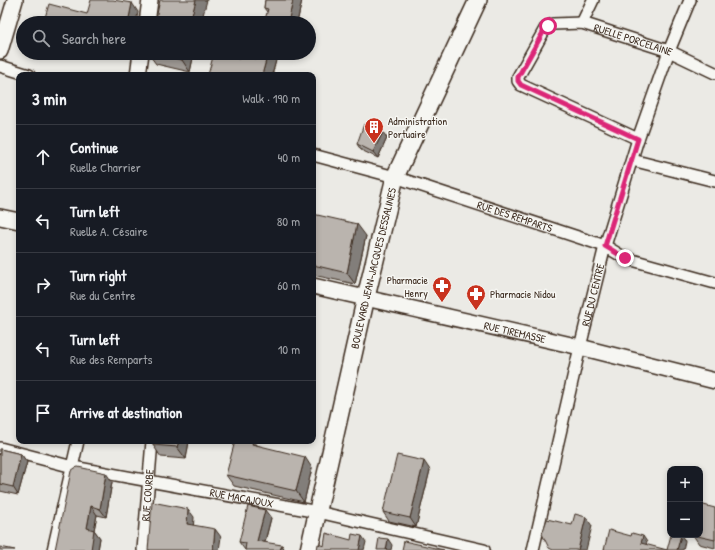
<!DOCTYPE html>
<meta charset="utf-8">
<style>
body{margin:0;font-family:"Patrick Hand",sans-serif;background:#242831;color:#f1f3f6}
.controls{position:absolute;right:12px;bottom:12px;display:grid;overflow:hidden;border-radius:8px;box-shadow:0 2px 6px #0003}
.controls button{width:36px;height:36px;display:grid;place-items:center;padding:0;border:0;border-bottom:1px solid #363941;background:#171b24;color:#f1f3f6;font:20px sans-serif}
.stop{position:absolute;width:12px;height:12px;margin:-9px;border:3px solid #db2777;border-radius:50%;background:#fff}
.stop.end{background:#db2777;border-color:#fff;box-shadow:0 1px 4px #0008}
.list{margin:0;padding:0;list-style:none}
h2{display:flex;justify-content:space-between;align-items:center;height:52px;margin:0;padding:0 16px;font-size:17px}
h2 small{font-size:13px;font-weight:400;color:#9ea1a6}
.list li{display:grid;grid-template-columns:26px 1fr auto;gap:12px;align-items:center;box-sizing:border-box;height:64px;padding:0 16px;border-top:1px solid #363941}
.list b{display:block;font-size:15px;white-space:nowrap}
.list p{margin:0;font-size:13px;white-space:nowrap;color:#9ea1a6}
.list em{font-size:13px;font-style:normal;color:#9ea1a6}
.icon{flex:none;width:22px;height:22px;fill:none;stroke:currentColor;stroke-width:2;stroke-linecap:round;stroke-linejoin:round}
.map{position:relative;flex:none;width:715px;height:550px;overflow:hidden}
.search{position:absolute;background:#171b24;box-shadow:0 2px 6px #0003;left:16px;top:16px;width:300px;height:44px;display:flex;align-items:center;gap:10px;box-sizing:border-box;padding:0 14px;border-radius:22px;color:#9ea1a6;font-size:15px}
.panel{position:absolute;background:#171b24;box-shadow:0 2px 6px #0003;left:16px;top:72px;width:300px;height:372px;border-radius:8px}
.map>svg:first-child{display:block}
.lines{fill:none;stroke-linecap:round;stroke-linejoin:round}
.street-casing{stroke:#3b2a1e;stroke-width:14}
.secondary-casing{stroke:#3b2a1e;stroke-width:18}
.primary-casing{stroke:#3b2a1e;stroke-width:20}
.street{stroke:#f6f6f2;stroke-width:11}
.secondary{stroke:#f6f6f2;stroke-width:15}
.primary{stroke:#f6f6f2;stroke-width:17}
.wall{fill:#a09b96;stroke:#3b2a1e}
.shaded-wall{fill:#827e7a;stroke:#3b2a1e}
.building{fill:#bab4ae;stroke:#3b2a1e}
.route{stroke:#db2777;stroke-width:5}
.labels{text-anchor:middle;stroke-width:3;stroke-linejoin:round;paint-order:stroke}
.street-label{font-size:11px;fill:#3b2a1e;stroke:#f6f6f2}
.poi-label{font-size:11px;fill:#3b2a1e;stroke:#f6f6f2;text-anchor:start}
</style>
<div class="map">
<svg width="715" height="550" viewBox="0 0 715 550">
<rect width="100%" height="100%" fill="#ebeae5"/>
<filter id="ink" filterUnits="userSpaceOnUse"><feTurbulence type="fractalNoise" baseFrequency=".025" numOctaves="2"/><feDisplacementMap in="SourceGraphic" scale="8" xChannelSelector="R" yChannelSelector="G"/><feConvolveMatrix kernelMatrix="1 2 1 2 8 2 1 2 1" color-interpolation-filters="sRGB"/></filter>
<g filter="url(#ink)">
<g class="lines">
<!-- street casing -->
<g class="street-casing">
<g id="street">
<path d="M582 23 593 0"/>
<path d="M0 66 29 75"/>
<path id="s1" d="M638 139 521 85 518 81V77L545 29 553 24 582 23 669 51 715 73"/>
<path id="s2" d="M313 155 395 177 605 246 625 258 715 283"/>
<path d="M632 160 715 181"/>
<path id="s3" d="M0 448 73 467 318 512 484 550"/>
<path d="M53 550 78 441"/>
<path id="s4" d="M143 550 152 441"/>
<path id="s5" d="M533 550 580 347 605 246 638 139 669 51 690 0"/>
</g>
</g>
<!-- secondary casing -->
<g class="secondary-casing">
<g id="secondary">
<path d="M147 23 150 0"/>
<path d="M0 51 15 0"/>
<path d="M138 75 141 53"/>
<path d="M0 217 19 221"/>
<path id="s6" d="M313 286 580 347 715 381"/>
</g>
</g>
<!-- primary casing -->
<g class="primary-casing">
<g id="primary">
<path id="s7" d="M309 550 366 297 395 177 478 0"/>
</g>
</g>
<!-- street -->
<use href="#street" class="street"/>
<!-- secondary -->
<use href="#secondary" class="secondary"/>
<!-- primary -->
<use href="#primary" class="primary"/>
</g>
<!-- wall -->
<g class="wall">
<path d="M265 0H302L297 23 267 12 264 8Z"/>
<path d="M148 53H194L190 72 156 64Z"/>
<path d="M257 53H290L289 57 278 53 272 75H208L239 59H256Z"/>
<path d="M387 138 378 158 361 150 357 144Z"/>
<path d="M313 214 366 236 355 284 313 275Z"/>
<path d="M189 441 186 459 161 457 153 445Z"/>
<path d="M257 445 312 468 304 502 234 486 226 475Z"/>
<path d="M0 449 21 454 27 462 18 495 0 491Z"/>
<path d="M75 468 112 482 106 517 97 515 94 530 100 538 98 550Z"/>
<path d="M430 470 416 527 389 521 383 512Z"/>
<path d="M715 508V548L699 544 693 535Z"/>
<path d="M271 518 265 542 245 550 239 542Z"/>
</g>
<!-- shaded-wall -->
<g class="shaded-wall">
<path d="M196 0H207L201 23H190Z"/>
<path d="M293 0H302L297 23H288Z"/>
<path d="M132 3 138 12 136 23H128Z"/>
<path d="M183 53H194L190 72 182 60Z"/>
<path d="M268 53H278L272 75H262Z"/>
<path d="M286 53H290L289 57Z"/>
<path d="M383 132 387 138 378 158 373 152Z"/>
<path d="M357 224 366 236 355 284 347 273Z"/>
<path d="M179 441H189L186 459 177 447Z"/>
<path d="M253 441H254L261 451 252 444Z"/>
<path d="M21 454 27 462 18 495 13 487Z"/>
<path d="M305 457 312 468 304 502 296 491Z"/>
<path d="M424 461 430 470 416 527 410 518Z"/>
<path d="M106 473 112 482 106 517 100 509Z"/>
<path d="M91 506 97 515 94 530 100 538 98 550H91L87 528Z"/>
<path d="M188 509 194 517 193 532 187 524Z"/>
<path d="M265 510 271 518 263 549 257 541Z"/>
<path d="M586 517 592 526 586 550H578Z"/>
<path d="M215 529 221 537 219 550H213Z"/>
<path d="M681 535 685 541 683 550H677Z"/>
<path d="M362 536 366 542 364 550H359Z"/>
<path d="M643 536 647 542 645 549 641 543Z"/>
<path d="M388 539 392 545 391 550H386Z"/>
<path d="M282 545 285 550H280Z"/>
</g>
<!-- building -->
<g class="building">
<path d="M91 0H113L132 3 128 23H51L44 21 49 4 87 14Z"/>
<path d="M160 0H196L190 23H155Z"/>
<path d="M265 0H293L288 23H264L268 9 264 8Z"/>
<path d="M151 53H183L182 60Z"/>
<path d="M214 53H216L239 59 240 56 256 59 257 53H268L262 75H208Z"/>
<path d="M364 124 383 132 373 152 357 144Z"/>
<path d="M313 214 357 224 347 273 313 265Z"/>
<path d="M153 441H179L177 447 153 445Z"/>
<path d="M235 441H253L252 444 305 457 296 491 226 475Z"/>
<path d="M0 449 21 454 13 487 0 484Z"/>
<path d="M397 455 424 461 410 518 383 512Z"/>
<path d="M78 467 106 473 100 509 91 506 87 528 94 530 91 550H55L71 471 75 468Z"/>
<path d="M152 502 188 509 187 524 215 529 213 550H148Z"/>
<path d="M700 504 715 508V540L693 535H700Z"/>
<path d="M248 506 265 510 257 541 282 545 280 550H245L246 543 239 542Z"/>
<path d="M575 514 586 517 578 550H553L549 548 542 534 547 519 572 525Z"/>
<path d="M609 530 631 536 632 533 643 536 641 543 667 550 671 535H681L677 550H604Z"/>
<path d="M326 533 351 540 352 534 362 536 359 550H317L318 544 324 546Z"/>
<path d="M379 538 388 539 386 550H377Z"/>
<path d="M404 541 444 550H402Z"/>
<path d="M0 547 15 550H0Z"/>
</g>
</g>
<g class="lines" filter="url(#ink)">
<!-- route -->
<path class="route" d="M548 26 545 29 518 77V81L521 85 638 139 605 246 625 258"/>
</g>
<!-- icons -->
<defs>
<g id="building-pin" transform="scale(1)"><path d="M0 17L-7.5 6A9.5 9.5 0 1 1 7.5 6Z" fill="#c8321e" stroke="#f6f6f2"/><path d="M-4-6H4V6H1V3H-1V6H-4ZM-2.5-4.3h1.7v1.8h-1.7ZM.8-4.3h1.7v1.8H.8ZM-2.5-1h1.7V.8h-1.7ZM.8-1h1.7V.8H.8Z" fill="#fff"/></g>
<g id="pharmacy-pin" transform="scale(1)"><path d="M0 17L-7.5 6A9.5 9.5 0 1 1 7.5 6Z" fill="#c8321e" stroke="#f6f6f2"/><path d="M-2-6h4v4h4v4h-4v4h-4v-4h-4v-4h4Z" fill="#fff"/></g>
</defs>
<g fill-rule="evenodd">
<use href="#building-pin" x="374" y="127"/>
<use href="#pharmacy-pin" x="442" y="286"/>
<use href="#pharmacy-pin" x="476" y="294"/>
</g>
<g class="labels">
<!-- street labels -->
<g class="street-label">
<text dy="4" stroke="none"><textPath href="#s1" startOffset="285">RUELLE PORCELAINE</textPath></text>
<text dy="4" stroke="none"><textPath href="#s2" startOffset="211">RUE DES REMPARTS</textPath></text>
<text dy="4" stroke="none"><textPath href="#s7" startOffset="289">BOULEVARD JEAN-JACQUES DESSALINES</textPath></text>
<text dy="4" stroke="none"><textPath href="#s5" startOffset="262">RUE DU CENTRE</textPath></text>
<text dy="4" stroke="none"><textPath href="#s6" startOffset="207">RUE TIREMASSE</textPath></text>
<text dy="4" stroke="none"><textPath href="#s4" startOffset="55">RUE COURBE</textPath></text>
<text dy="4" stroke="none"><textPath href="#s3" startOffset="247">RUE MACAJOUX</textPath></text>
</g>
<!-- poi labels -->
<g class="poi-label">
<text x="388" y="125">Administration<tspan x="388" dy="13">Portuaire</tspan></text>
<text x="428" y="284" text-anchor="end">Pharmacie<tspan x="428" dy="13">Henry</tspan></text>
<text x="490" y="298">Pharmacie Nidou</text>
</g>
</g>
</svg>
<div class="controls">
<button>+</button>
<button>−</button>
</div>
<div class="stop" style="left:548px;top:26px"></div>
<div class="stop end" style="left:625px;top:258px"></div>
<div class="search"><svg class="icon" aria-label="search" viewBox="0 0 24 24"><circle cx="10" cy="10" r="6"/><path d="M15 15l6 6"/></svg>Search here</div>
<section class="panel">
<h2>3 min<small>Walk · 190 m</small></h2>
<ul class="list">
<li><svg class="icon" aria-label="ahead" viewBox="0 0 24 24"><path d="M12 20V5M6 11l6-6 6 6"/></svg><div><b>Continue</b><p>Ruelle Charrier</p></div><em>40 m</em></li>
<li><svg class="icon" aria-label="left" viewBox="0 0 24 24"><path d="M17 20v-9H6M10 6l-5 5 5 5"/></svg><div><b>Turn left</b><p>Ruelle A. Césaire</p></div><em>80 m</em></li>
<li><svg class="icon" aria-label="right" viewBox="0 0 24 24"><path d="M7 20v-9h11M14 6l5 5-5 5"/></svg><div><b>Turn right</b><p>Rue du Centre</p></div><em>60 m</em></li>
<li><svg class="icon" aria-label="left" viewBox="0 0 24 24"><path d="M17 20v-9H6M10 6l-5 5 5 5"/></svg><div><b>Turn left</b><p>Rue des Remparts</p></div><em>10 m</em></li>
<li><svg class="icon" aria-label="arrive" viewBox="0 0 24 24"><path d="M6 21V4h12l-3 4 3 4H6"/></svg><div><b>Arrive at destination</b></div></li>
</ul>
</section>
</div>
